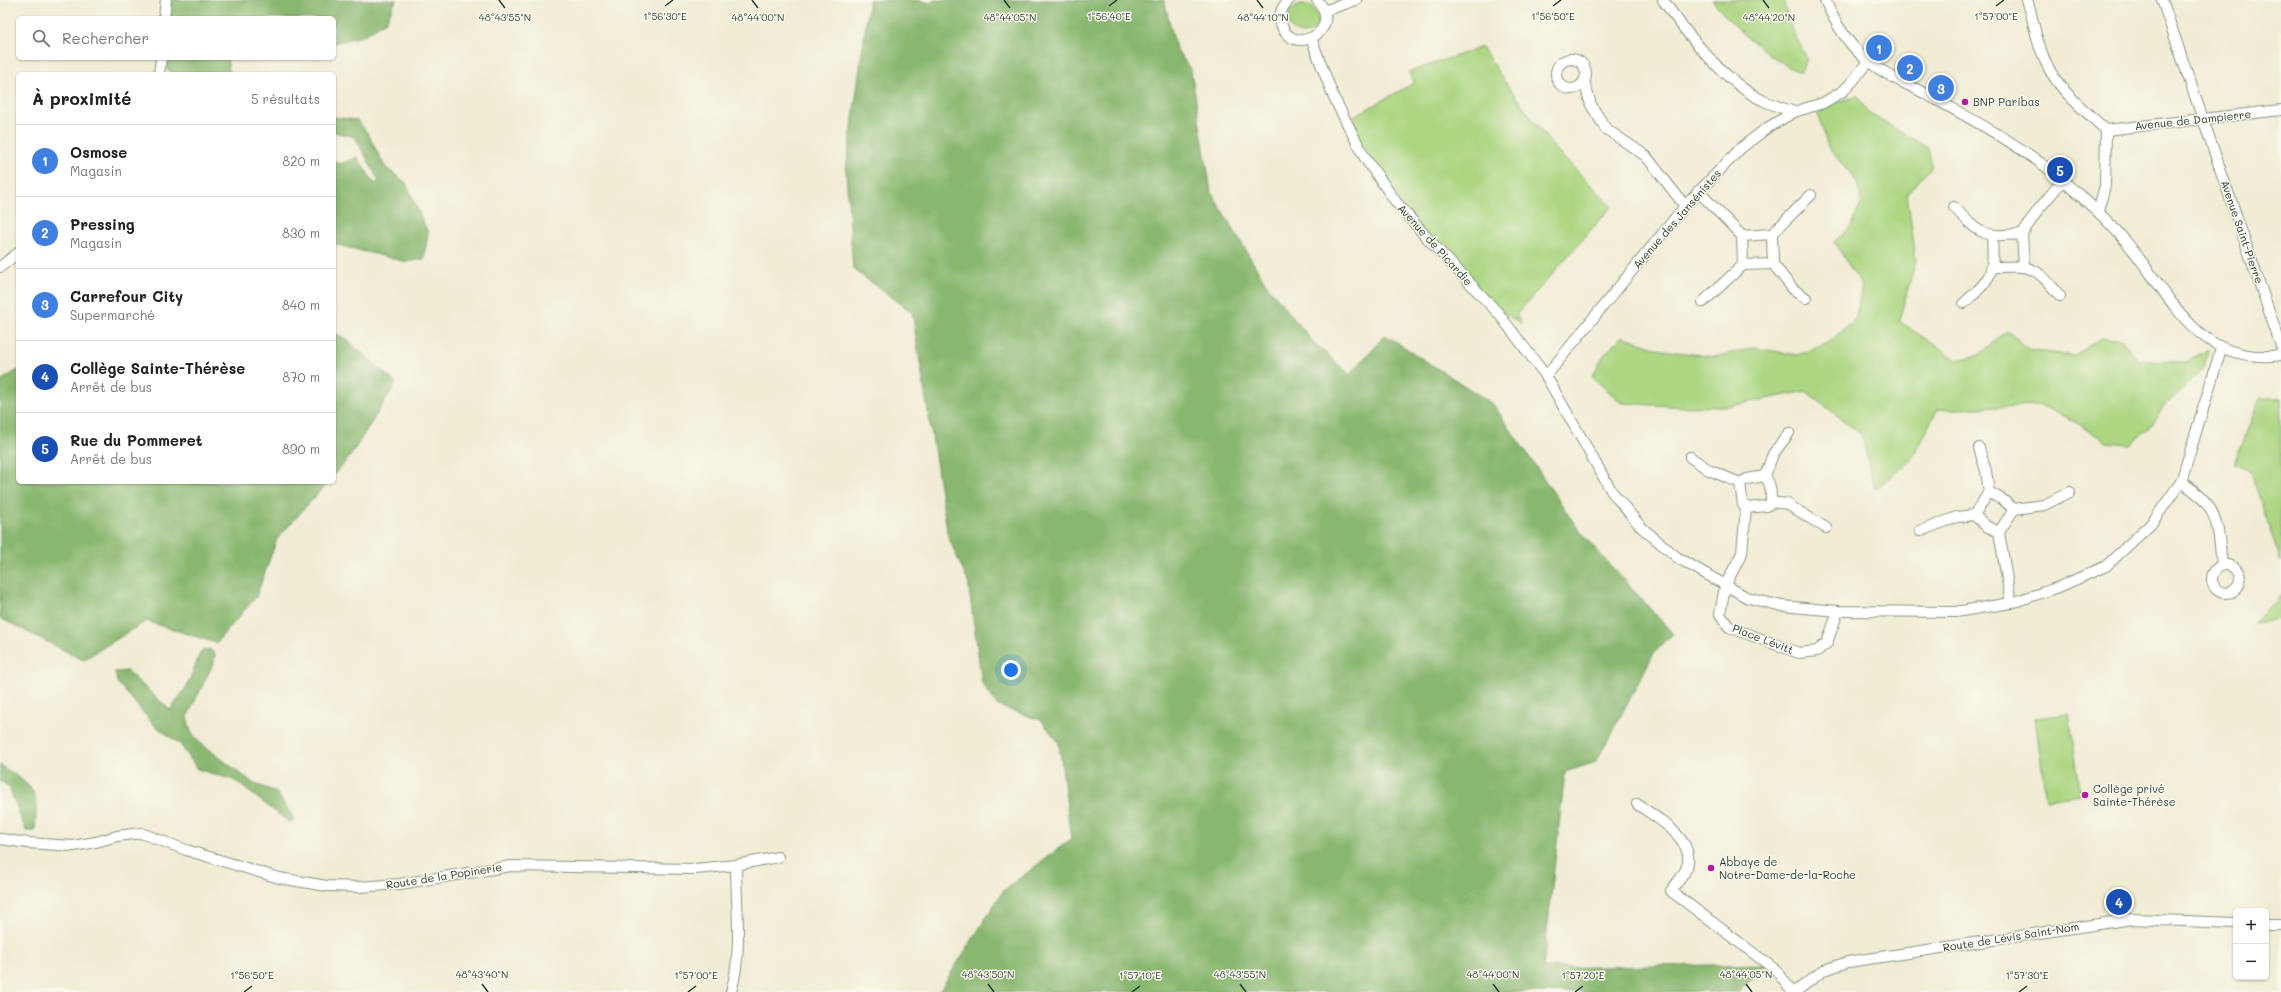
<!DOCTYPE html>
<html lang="fr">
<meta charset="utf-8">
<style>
body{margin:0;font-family:Mali,sans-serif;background:#f6f6f6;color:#222}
.controls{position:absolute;right:12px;bottom:12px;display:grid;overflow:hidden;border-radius:6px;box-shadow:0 1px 3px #0004}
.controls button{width:36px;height:36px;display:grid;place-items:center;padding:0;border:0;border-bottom:1px solid #e0e0e0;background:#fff;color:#222;font:20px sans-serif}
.you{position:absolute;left:1011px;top:670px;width:14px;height:14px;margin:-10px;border:3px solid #fff;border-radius:50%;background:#1a73e8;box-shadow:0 0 0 6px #1a73e833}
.badge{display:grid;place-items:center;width:26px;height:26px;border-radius:50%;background:#111827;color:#fff;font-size:13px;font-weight:700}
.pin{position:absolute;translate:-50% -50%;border:2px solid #fff;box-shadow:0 1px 4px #0006}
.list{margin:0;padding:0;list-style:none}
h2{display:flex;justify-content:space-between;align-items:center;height:52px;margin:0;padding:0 16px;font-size:17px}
h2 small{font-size:13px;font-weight:400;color:#767676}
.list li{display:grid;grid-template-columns:26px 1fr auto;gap:12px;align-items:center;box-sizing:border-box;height:72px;padding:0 16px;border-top:1px solid #e0e0e0}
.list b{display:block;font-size:15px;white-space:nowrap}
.list p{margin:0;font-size:13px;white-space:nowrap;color:#767676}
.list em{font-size:13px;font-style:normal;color:#767676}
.icon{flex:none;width:22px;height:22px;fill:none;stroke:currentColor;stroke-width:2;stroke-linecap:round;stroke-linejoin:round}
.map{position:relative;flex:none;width:2281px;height:992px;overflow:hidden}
.search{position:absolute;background:#fff;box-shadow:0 1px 3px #0004;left:16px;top:16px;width:320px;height:44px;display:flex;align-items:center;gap:10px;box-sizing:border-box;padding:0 14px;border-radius:6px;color:#767676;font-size:15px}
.panel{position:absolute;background:#fff;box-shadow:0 1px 3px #0004;left:16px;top:72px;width:320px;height:412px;border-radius:6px}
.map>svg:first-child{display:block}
.green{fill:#acd682;stroke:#668a5b}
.forest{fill:#89b770;stroke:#547a52}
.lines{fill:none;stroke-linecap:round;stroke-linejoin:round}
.minor-casing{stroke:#889484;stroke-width:12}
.minor{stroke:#fff;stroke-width:10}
.ticks{fill:none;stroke:#1f3d34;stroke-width:1.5}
.poi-dot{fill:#b5179e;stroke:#fbf7ec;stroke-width:1.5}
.labels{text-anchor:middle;stroke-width:3;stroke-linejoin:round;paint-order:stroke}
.poi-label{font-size:11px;fill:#1f3d34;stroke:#fbf7ec;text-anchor:start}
.street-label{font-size:11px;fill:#1f3d34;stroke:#fbf7ec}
.ticks-label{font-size:10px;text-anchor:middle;fill:#1f3d34;stroke:#fbf7ec;stroke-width:3;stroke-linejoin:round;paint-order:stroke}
</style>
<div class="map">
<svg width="2281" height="992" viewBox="0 0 2281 992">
<rect width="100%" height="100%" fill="#fbf7ec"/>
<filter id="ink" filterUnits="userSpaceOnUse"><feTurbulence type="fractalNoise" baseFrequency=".025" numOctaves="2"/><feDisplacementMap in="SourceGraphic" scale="8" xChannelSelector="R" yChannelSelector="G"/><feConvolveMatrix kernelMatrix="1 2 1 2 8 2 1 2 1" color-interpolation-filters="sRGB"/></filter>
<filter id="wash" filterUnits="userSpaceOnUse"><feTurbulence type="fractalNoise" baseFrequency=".012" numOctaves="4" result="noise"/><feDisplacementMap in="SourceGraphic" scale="16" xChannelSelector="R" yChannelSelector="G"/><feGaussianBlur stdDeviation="0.9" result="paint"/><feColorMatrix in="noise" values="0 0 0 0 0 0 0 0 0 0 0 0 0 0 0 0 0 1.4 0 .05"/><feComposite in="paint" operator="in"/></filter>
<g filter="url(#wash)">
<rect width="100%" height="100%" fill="#f1ecd4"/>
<!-- green -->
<g class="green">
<path d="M1712 0H1783L1791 28 1807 58 1802 73C1777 65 1727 22 1712 0Z"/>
<circle cx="1303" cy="19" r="15"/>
<path d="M1482 47 1500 75 1554 148 1612 206 1516 315 1521 322 1520 324 1498 308 1451 263 1390 191 1347 120 1414 83 1409 72Z"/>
<path d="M1857 95 1868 113 1928 148 1932 166 1907 194 1916 260 1899 321 1957 360 1979 355 2007 331 2030 350 2075 356 2101 337 2122 340 2139 361 2185 362 2209 349 2202 370 2182 390 2166 403 2150 426 2130 444 2107 442 2074 421 2040 405 1937 410 1910 461 1875 489 1862 435 1806 391 1731 406 1684 407 1622 403 1592 377 1603 356 1622 336 1663 350 1714 357 1754 348 1798 355 1828 343 1856 318 1862 286 1834 242 1852 226 1862 201 1857 182 1828 147 1817 111Z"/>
<path d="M2260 398H2281V562L2250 470 2234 463Z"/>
<path d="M2281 594V619L2254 622Z"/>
<path d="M2069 714 2081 794 2046 799 2035 718Z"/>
</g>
<!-- forest -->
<g class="forest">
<path d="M171 0H396L386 21 363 36 334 43V18H169Z"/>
<path d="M869 0H918L931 3 934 0H1164L1176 49 1191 70 1211 192 1266 284 1312 341 1350 375 1385 335 1493 404 1581 533 1673 634 1654 653 1596 762 1565 772 1543 968 1767 964 1739 992H939L1003 891 1071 839 1059 743 1041 720 998 706 982 683 968 582 948 536 912 312 853 269 846 171Z"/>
<path d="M166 58H230L227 59 230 74H174L167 69Z"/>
<path d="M334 117 357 120 368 134 385 167 406 183 428 233 424 259 407 262 334 244V161L341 164 357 157 375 184 379 181 355 137 334 132Z"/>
<path d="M334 333 345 338 396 383 351 455 334 475Z"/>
<path d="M18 370V482H328L277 539 256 597 216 643 146 621 83 660 0 618V381Z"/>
<path d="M210 649 215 654 214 662 187 717 191 732 199 742 253 783 276 792 294 819 290 823 234 780 197 769 180 744 153 724 117 682 115 672 127 671 170 710 187 686 201 651Z"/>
<path d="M0 765C36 789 38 788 35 831H26L9 787 0 781Z"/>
</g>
</g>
<g filter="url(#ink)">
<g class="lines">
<!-- minor casing -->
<g class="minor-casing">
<g id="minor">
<path d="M1289 0C1282 6 1279 14 1281 23 1290 59 1346 31 1317 0"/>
<path d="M1663 0C1685 32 1726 83 1762 100 1772 105 1783 108 1794 112"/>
<path d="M1825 0C1835 23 1848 45 1868 61 1885 75 1907 84 1926 94 1975 121 2025 147 2068 185 2089 203 2110 222 2128 244 2174 299 2197 366 2281 355"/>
<path d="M2027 0C2033 17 2035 36 2042 53 2053 86 2081 107 2106 130L2105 186 2098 211"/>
<path d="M2162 0 2281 346"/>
<path d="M1324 11 1356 0"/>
<path d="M164 18 166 0"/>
<path d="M1311 38 1334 98 1365 158 1396 202 1428 239 1499 314 1546 376 1612 492 1641 527 1678 558 1748 598 1782 606 1838 611 1955 612 2011 603 2059 587 2106 566 2151 524 2181 482 2221 349"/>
<circle cx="1571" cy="74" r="15"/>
<path d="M159 74 161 58"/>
<path d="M1584 81 1591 105 1606 129 1646 156 1685 206"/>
<path d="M2106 130 2281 110"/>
<path d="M1698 191 1742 236"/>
<path d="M1954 207C1981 236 1983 237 2022 234"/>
<path d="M1772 234 1773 264 1793 289 1806 298"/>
<path d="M1773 264 1743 265 1742 236 1772 234 1811 195"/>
<path d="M2024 266 2022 234 2038 210 2063 180"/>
<path d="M0 267 18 253"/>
<path d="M1993 267C2033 266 2034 265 2060 296"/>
<path d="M1703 302 1743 265"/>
<path d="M1964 303C1993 277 1994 275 1992 236"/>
<path d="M1546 376 1685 206 1741 148 1767 128 1794 112 1823 103 1843 91 1853 81 1868 61"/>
<path d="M1979 448 1986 471 1989 492 1974 515 1986 526 1999 532 2014 509 2003 500 1989 492"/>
<path d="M1690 457 1709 470 1740 483"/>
<path d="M1765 476 1773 454 1789 433"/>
<path d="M2181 482C2218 504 2218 524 2222 565"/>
<path d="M1740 483 1743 505 1746 508 1767 506 1771 502C1771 492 1771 484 1765 476"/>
<path d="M1740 483 1747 479 1765 476"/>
<path d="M1771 502 1787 504 1826 528"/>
<path d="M1746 508 1742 553 1725 586 1720 614 1729 627 1799 653 1817 651 1827 643 1838 611"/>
<path d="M2014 509 2044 505 2070 492"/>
<path d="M1920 531 1957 517 1974 515"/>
<path d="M1999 532 2011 603"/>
<circle cx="2226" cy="579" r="14"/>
<path d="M1637 804C1654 816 1692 837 1688 862 1687 873 1677 882 1671 891L1777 971 1792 992"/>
<path d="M0 839 28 843 73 846 96 842 117 836 141 833 186 850 279 878 327 886 359 887 400 884 511 866 695 869 736 865 778 857"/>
<path d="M2266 925H2281"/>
<path d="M731 992C743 950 736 908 736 865"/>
<path d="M1795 992 1824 970 1848 962 2132 919 2236 923"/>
</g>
</g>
<!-- minor -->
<use href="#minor" class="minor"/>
</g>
</g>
<!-- ticks -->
<path class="ticks" d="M499 0 505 8M752 0 758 8M1004 0 1010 8M1257 0 1263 8M1763 0 1769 8M665 6 673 0M1109 6 1117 0M1553 6 1561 0M1996 6 2004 0M482 984 488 992M988 984 994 992M1240 984 1246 992M1493 984 1499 992M1746 984 1752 992M244 992 252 986M688 992 696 986M1132 992 1140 986M1575 992 1583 986M2019 992 2027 986"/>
<!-- markers -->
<g class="poi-dot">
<circle cx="1965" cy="102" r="4"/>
<circle cx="2085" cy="795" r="4"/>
<circle cx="1711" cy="868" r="4"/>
</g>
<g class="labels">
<!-- poi labels -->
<g class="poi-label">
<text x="1973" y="106">BNP Paribas</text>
<text x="2093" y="793">Collège privé<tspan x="2093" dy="13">Sainte-Thérèse</tspan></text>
<text x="1719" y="866">Abbaye de<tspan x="1719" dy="13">Notre-Dame-de-la-Roche</tspan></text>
</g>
<!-- street labels -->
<g class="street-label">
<text transform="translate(2193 120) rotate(-6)" y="4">Avenue de Dampierre</text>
<text transform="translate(1677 219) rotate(-49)" y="4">Avenue des Jansénistes</text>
<text transform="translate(2242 232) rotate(71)" y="4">Avenue Saint-Pierre</text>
<text transform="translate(1435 245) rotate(48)" y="4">Avenue de Picardie</text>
<text transform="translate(1763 639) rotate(21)" y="4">Place Lévitt</text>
<text transform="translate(444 876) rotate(-9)" y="4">Route de la Popinerie</text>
<text transform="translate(2011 937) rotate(-9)" y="4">Route de Lévis Saint-Nom</text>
</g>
</g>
<g class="ticks-label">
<text x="665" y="20">1°56'30"E</text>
<text x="1109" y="20">1°56'40"E</text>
<text x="1553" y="20">1°56'50"E</text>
<text x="1996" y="20">1°57'00"E</text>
<text x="505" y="21">48°43'55"N</text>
<text x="758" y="21">48°44'00"N</text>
<text x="1010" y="21">48°44'05"N</text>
<text x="1263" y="21">48°44'10"N</text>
<text x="1769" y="21">48°44'20"N</text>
<text x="482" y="978">48°43'40"N</text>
<text x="988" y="978">48°43'50"N</text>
<text x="1240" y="978">48°43'55"N</text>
<text x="1493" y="978">48°44'00"N</text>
<text x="1746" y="978">48°44'05"N</text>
<text x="252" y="979">1°56'50"E</text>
<text x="696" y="979">1°57'00"E</text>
<text x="1140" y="979">1°57'10"E</text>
<text x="1583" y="979">1°57'20"E</text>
<text x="2027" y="979">1°57'30"E</text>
</g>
</svg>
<div class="controls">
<button>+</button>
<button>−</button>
</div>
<div class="you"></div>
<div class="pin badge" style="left:1879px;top:48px;background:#3f7fe0">1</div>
<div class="pin badge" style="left:1910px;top:68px;background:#3f7fe0">2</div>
<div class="pin badge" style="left:1941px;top:88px;background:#3f7fe0">3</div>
<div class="pin badge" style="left:2119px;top:902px;background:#1a4fb4">4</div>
<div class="pin badge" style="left:2060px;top:170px;background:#1a4fb4">5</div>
<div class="search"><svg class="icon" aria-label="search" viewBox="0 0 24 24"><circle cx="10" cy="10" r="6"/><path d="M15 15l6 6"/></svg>Rechercher</div>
<section class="panel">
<h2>À proximité<small>5 résultats</small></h2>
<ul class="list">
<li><span class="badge" style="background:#3f7fe0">1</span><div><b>Osmose</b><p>Magasin</p></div><em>820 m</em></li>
<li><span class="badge" style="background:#3f7fe0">2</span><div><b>Pressing</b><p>Magasin</p></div><em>830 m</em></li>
<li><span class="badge" style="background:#3f7fe0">3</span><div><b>Carrefour City</b><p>Supermarché</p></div><em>840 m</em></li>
<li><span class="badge" style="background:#1a4fb4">4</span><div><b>Collège Sainte-Thérèse</b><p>Arrêt de bus</p></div><em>870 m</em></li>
<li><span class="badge" style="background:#1a4fb4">5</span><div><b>Rue du Pommeret</b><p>Arrêt de bus</p></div><em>890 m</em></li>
</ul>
</section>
</div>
